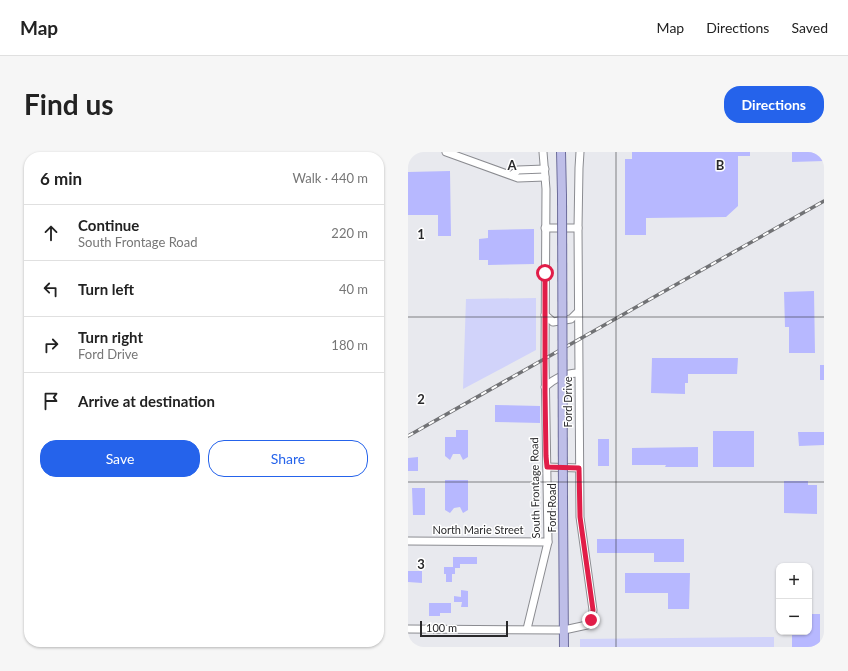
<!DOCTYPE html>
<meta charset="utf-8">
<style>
body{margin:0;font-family:Lato,sans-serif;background:#f6f6f6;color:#222}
.controls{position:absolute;right:12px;bottom:12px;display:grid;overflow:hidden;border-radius:8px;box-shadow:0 1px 3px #0004}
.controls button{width:36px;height:36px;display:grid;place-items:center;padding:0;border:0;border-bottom:1px solid #e0e0e0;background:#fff;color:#222;font:20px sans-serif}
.scale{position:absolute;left:12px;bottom:10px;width:88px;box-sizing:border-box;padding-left:4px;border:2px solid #29292b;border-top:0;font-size:11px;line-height:14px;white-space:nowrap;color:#29292b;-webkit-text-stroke:3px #fff;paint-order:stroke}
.stop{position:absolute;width:12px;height:12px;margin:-9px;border:3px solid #e11d48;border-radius:50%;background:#fff}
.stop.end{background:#e11d48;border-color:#fff;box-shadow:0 1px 4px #0008}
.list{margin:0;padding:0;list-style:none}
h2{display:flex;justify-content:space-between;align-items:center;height:52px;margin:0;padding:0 16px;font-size:17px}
h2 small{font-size:13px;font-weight:400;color:#767676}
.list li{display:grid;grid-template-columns:26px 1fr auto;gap:12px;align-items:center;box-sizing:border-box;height:56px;padding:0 16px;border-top:1px solid #e0e0e0}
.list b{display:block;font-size:15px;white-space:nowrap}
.list p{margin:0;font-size:13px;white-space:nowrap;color:#767676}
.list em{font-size:13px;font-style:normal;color:#767676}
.actions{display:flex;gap:8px;padding:12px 16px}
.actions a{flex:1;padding:9px 0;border:1px solid #2563eb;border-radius:16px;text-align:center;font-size:14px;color:#2563eb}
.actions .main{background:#2563eb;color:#fff}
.icon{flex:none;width:22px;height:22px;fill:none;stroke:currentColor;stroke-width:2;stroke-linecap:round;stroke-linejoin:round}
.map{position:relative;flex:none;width:416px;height:495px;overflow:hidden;border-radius:16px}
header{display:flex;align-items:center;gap:24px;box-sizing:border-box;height:56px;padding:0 20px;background:#fff;border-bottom:1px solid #e0e0e0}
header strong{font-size:19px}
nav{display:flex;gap:22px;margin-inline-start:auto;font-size:14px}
.intro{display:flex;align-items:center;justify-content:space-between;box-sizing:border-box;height:96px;padding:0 24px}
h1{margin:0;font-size:28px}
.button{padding:10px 18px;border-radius:16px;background:#2563eb;color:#fff;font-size:14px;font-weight:700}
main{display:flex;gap:24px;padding:0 24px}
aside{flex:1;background:#fff;border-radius:16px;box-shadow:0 1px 3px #0004}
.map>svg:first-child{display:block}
.green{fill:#d1d3fa}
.building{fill:#b7b8ff}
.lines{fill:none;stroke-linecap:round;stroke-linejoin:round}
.minor-casing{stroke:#8b8c91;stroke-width:9}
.major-casing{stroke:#6d6d9b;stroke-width:10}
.minor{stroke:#fff;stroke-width:7}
.major{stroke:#bebee8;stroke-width:8}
.rail-casing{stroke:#717275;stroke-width:3.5}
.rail{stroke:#fff;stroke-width:2;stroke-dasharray:6;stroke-linecap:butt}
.major-bridge-casing{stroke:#6d6d9b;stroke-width:10;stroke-linecap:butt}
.major-bridge{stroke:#bebee8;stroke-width:8}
.route{stroke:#e11d48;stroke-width:5}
.grid{fill:none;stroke:#29292b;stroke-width:1;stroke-opacity:0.55}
.labels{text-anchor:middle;stroke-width:3;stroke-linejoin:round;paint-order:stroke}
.street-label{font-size:11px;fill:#29292b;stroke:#fff}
.grid-label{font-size:13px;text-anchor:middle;font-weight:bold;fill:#29292b;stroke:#fff;stroke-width:3;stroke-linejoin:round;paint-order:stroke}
</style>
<header>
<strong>Map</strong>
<nav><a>Map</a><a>Directions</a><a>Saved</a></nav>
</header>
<div class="intro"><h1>Find us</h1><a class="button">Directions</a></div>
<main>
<aside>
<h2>6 min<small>Walk · 440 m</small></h2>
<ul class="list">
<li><svg class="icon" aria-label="ahead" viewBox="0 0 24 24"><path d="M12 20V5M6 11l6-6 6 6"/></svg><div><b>Continue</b><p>South Frontage Road</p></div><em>220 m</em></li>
<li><svg class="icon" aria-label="left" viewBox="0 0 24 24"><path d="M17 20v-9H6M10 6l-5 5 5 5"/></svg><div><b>Turn left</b></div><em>40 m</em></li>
<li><svg class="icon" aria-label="right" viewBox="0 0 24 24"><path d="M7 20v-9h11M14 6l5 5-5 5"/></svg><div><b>Turn right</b><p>Ford Drive</p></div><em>180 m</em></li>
<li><svg class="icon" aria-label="arrive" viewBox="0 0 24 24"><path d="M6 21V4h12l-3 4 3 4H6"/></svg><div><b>Arrive at destination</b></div></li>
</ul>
<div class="actions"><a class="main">Save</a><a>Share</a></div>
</aside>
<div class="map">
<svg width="416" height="495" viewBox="0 0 416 495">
<rect width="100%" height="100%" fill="#e8e9ee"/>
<!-- green -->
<g class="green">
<path d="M128 146V198L55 237 58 147Z"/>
<path d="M366 485V495H172V487Z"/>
</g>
<!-- building -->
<g class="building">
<path d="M224 0H342V4H330V54L318 65 238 66V83H217V7H224Z"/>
<path d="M384 0H416V9L384 10Z"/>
<path d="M42 19 43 84H30V63H0V20Z"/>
<path d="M126 77V112L80 113V108H71V87L80 86V78Z"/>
<path d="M406 139 407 201H381V175H377L376 140Z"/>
<path d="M244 206H330L329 222H280V231H277V242L243 241Z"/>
<rect x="412" y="213" width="4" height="15"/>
<path d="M87 253 132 254V271L87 270Z"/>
<path d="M48 278H60V305L55 308 52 302H45L42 308 37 304V285H48Z"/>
<rect x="305" y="279" width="41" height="36"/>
<path d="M390 280H416V293L391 294Z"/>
<rect x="190" y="287" width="11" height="27"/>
<path d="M290 295V315H257L258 313H224V296Z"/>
<path d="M10 305V319H0V306Z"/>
<path d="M37 328H60V358L55 361 52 355 46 356 42 361 37 358Z"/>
<path d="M376 329H400V333H409V362L376 361Z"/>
<path d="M4 336H17V363H5Z"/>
<path d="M189 387H276V410H246V401H189Z"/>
<path d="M45 405H69V412H52V416H47V422H44V430H38V422H36V415H45Z"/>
<path d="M0 419H14V431L0 430Z"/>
<path d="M217 421H282L281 457H260V441H217Z"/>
<path d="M53 438 60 439V455H53L54 450H46V444L53 445Z"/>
<path d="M21 451H43V461H32V464H21Z"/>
<path d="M401 462H412V495H384V480H401Z"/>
</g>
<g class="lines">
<!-- minor casing -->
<g class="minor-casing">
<g id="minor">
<path d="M38 0 110 26 137 25"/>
<path d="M104 23 110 18 137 17"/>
<path d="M137 76H170"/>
<path d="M137 163 145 170 163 167 170 160"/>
<path d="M137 235C147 226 157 221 170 221"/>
<path d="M139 315 171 316"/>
<path d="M0 389 140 390"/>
<path d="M0 477 156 478 179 473 184 465 185 458 172 365 170 76 171 16 172 0"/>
<path d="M119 477 140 390 137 207 138 37 135 0"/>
</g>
</g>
<!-- major casing -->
<g class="major-casing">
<g id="major">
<path d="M153 0 154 43"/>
<path d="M155 349 156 495"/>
</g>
</g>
<!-- minor -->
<use href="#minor" class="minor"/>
<!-- major -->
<use href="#major" class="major"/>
<!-- rail casing -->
<g class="rail-casing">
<path id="rail" d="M0 284 416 49"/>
</g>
<!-- rail -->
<use href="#rail" class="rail"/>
<!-- major-bridge casing -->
<g class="major-bridge-casing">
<path id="major-bridge" d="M154 43 155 349"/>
</g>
<!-- major-bridge -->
<use href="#major-bridge" class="major-bridge"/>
</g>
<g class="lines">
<!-- route -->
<path class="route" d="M137 121V240L138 304 139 315 171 316 172 365 185 458 183 468"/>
</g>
<!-- grid -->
<path class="grid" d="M208 0V495M0 165H416M0 330H416"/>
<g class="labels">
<!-- street labels -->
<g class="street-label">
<text transform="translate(160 250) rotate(-90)" y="4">Ford Drive</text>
<text transform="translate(127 336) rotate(-91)" y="4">South Frontage Road</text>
<text transform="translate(144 356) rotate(-90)" y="4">Ford Road</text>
<text x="70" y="382">North Marie Street</text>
</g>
</g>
<g class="grid-label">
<text x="104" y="18">A</text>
<text x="312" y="18">B</text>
<text x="13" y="87">1</text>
<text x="13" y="252">2</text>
<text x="13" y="417">3</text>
</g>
</svg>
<div class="controls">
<button>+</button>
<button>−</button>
</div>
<div class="scale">100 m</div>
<div class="stop" style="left:137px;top:121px"></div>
<div class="stop end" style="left:183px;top:468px"></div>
</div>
</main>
